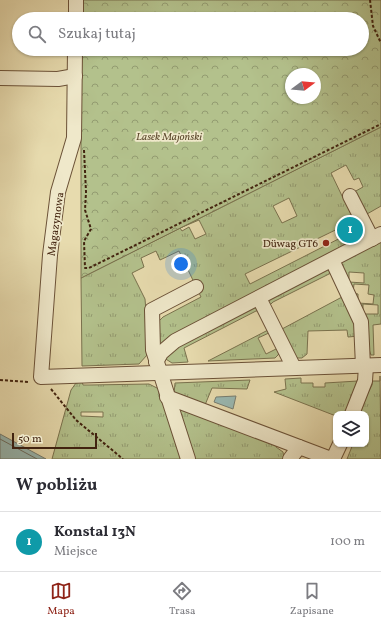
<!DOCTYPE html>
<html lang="pl">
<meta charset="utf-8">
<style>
body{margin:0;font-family:Vollkorn,serif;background:#f2f2f3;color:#2b2b33}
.controls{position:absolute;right:12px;bottom:12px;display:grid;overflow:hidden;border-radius:8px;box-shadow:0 1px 3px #0004}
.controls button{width:36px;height:36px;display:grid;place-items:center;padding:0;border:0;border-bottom:1px solid #e1e1e2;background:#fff;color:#2b2b33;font:20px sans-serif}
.compass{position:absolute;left:285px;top:68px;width:36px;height:36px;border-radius:50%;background:#fff;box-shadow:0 1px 3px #0004;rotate:74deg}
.scale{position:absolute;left:12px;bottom:10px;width:85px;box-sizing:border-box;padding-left:4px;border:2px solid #42230f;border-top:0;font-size:11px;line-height:14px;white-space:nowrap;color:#42230f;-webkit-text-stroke:3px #efe8ca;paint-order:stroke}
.you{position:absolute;left:181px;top:264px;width:14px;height:14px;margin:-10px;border:3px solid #fff;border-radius:50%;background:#1a73e8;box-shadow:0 0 0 6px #1a73e833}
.badge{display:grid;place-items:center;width:26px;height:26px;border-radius:50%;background:#8f2418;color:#fff;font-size:13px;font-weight:700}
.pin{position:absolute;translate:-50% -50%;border:2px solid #fff;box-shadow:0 1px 4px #0006}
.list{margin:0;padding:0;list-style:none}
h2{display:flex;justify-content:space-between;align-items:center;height:52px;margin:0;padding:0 16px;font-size:17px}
h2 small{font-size:13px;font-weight:400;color:#7c7c81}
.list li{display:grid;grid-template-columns:26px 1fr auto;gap:12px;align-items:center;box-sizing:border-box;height:60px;padding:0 16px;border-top:1px solid #e1e1e2}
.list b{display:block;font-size:15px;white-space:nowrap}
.list p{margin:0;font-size:13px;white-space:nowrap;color:#7c7c81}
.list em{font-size:13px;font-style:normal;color:#7c7c81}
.icon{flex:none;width:22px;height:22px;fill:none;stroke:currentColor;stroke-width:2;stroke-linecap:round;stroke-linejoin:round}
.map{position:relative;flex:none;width:381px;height:459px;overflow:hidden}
.search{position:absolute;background:#fff;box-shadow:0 1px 3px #0004;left:12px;right:12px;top:12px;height:44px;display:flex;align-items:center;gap:10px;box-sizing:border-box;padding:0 14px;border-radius:22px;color:#7c7c81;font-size:15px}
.sheet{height:112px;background:#fff}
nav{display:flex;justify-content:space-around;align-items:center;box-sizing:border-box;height:56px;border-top:1px solid #e1e1e2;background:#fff;font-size:11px;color:#7c7c81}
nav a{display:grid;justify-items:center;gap:2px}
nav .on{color:#8f2418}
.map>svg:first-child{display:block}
.grass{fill:url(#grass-tufts);stroke:#7a724e;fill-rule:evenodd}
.forest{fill:url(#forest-crowns);stroke:#7a724e;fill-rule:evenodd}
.water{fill:#99b9b3;stroke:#767d71}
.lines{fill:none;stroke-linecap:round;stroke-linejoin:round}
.shore{stroke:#6e6e61;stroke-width:1}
.minor-casing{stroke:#6b5137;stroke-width:16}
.path{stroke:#42230f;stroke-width:2;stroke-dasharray:3 2;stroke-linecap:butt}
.minor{stroke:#efe8ca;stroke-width:14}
.poi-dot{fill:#8f2418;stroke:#efe8ca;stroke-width:1.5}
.labels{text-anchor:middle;stroke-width:3.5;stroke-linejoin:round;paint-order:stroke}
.park-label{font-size:11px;font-style:italic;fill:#5e4a2e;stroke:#efe8ca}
.street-label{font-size:11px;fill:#42230f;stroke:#efe8ca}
.poi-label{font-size:11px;fill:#42230f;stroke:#efe8ca;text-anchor:end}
</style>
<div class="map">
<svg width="381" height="459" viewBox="0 0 381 459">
<defs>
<pattern id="grass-tufts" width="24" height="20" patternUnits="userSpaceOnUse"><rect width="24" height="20" fill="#b3c18c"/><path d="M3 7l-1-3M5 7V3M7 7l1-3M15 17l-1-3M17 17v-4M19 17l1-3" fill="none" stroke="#939c71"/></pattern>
<pattern id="forest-crowns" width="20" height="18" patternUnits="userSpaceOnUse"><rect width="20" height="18" fill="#b3c18c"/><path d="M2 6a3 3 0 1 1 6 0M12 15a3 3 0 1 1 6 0" fill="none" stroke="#939c71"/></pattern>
</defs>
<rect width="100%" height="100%" fill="#e7dbae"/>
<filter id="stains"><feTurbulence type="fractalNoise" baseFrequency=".005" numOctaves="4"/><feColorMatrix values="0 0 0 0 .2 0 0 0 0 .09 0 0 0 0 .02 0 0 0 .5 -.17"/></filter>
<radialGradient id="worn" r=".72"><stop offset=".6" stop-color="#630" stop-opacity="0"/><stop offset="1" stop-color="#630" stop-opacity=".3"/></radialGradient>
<!-- grass -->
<g class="grass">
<path d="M381 127V206L367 214 354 192 363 187 359 178 354 180 346 165 331 173 343 198 345 197 358 219 245 274 250 284 362 227V234L351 241 352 243 158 352 159 321 163 317 201 297 179 251 160 260 156 251 141 258 144 267 132 273 145 299 149 348 147 355 139 364 82 366 81 278ZM289 198 297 216 282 223 273 206ZM199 220 206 234 195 239 189 227 182 231 180 228Z"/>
<path d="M381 238V324L373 325 374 355H371L339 269 341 262ZM349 272 364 273V283L349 282ZM354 284 369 285 368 294 374 295 373 304 358 303V294L353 293ZM363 304 378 305V314H363Z"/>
<path d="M331 267 359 336 348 337 347 330 308 331 307 354 302 358H296L282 329 342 297 331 273 273 302 269 306 265 298Z"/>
<path d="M256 302 259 311H256L184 348 188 362 172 363 161 356Z"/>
<path d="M270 329 271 332 258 338 266 354 278 348 280 353 275 358 208 361Z"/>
<path d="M380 376 381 459H347L353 444H366V414H357L372 385V381H380Z"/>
<path d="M301 378V383H313V387H325V383L358 381 346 414H336V416L274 392 286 389 285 379Z"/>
<path d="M250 380 247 389 212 388 205 405 174 394 175 383Z"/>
<path d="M82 381 83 385H90L149 384 159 389V394L165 399 185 459H52L71 390 76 383ZM81 412H103V417L81 416Z"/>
<path d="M171 401 277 442 276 447 283 452 284 459H191Z"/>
</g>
<!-- forest -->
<path class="forest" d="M79 0H381V127L81 278V49H362V19H81ZM291 74H315V98H291Z"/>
<!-- water -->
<g class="water">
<path d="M236 396 233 409 214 402 216 397Z"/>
<path d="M0 434 46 459H0Z"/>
</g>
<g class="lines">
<!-- shore -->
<path class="shore" d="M0 439 37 459"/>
<!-- minor casing -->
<g class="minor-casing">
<g id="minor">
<path d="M76 19V0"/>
<path d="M75 49 74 138 58 192 50 255 41 377 381 365"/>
<path d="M0 78 58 79 75 76"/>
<path d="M350 196 372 239"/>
<path d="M332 260 361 322 363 366"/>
<path d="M259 298 294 368"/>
<path d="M156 362 161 353 175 341 381 234"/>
<path d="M167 397 331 459"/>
<path d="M352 414 365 381 366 366"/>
<path d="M188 459 153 350 152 310 196 287"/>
<path d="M290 459 299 447"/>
<path d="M333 459 340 444"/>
</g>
</g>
<!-- path -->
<g class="path">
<path d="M370 0 373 26 381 43"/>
<path d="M84 150 86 192 85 210 91 229 84 241 85 268H89L381 124"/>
<path d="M0 380 29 382"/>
<path d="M51 389 76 420 123 459"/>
</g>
<!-- minor -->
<use href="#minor" class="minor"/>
</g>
<!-- markers -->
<circle class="poi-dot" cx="326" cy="243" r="4"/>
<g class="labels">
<!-- park labels -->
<g class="park-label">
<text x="169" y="140">Lasek Majoński</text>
</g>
<!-- street labels -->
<g class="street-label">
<text transform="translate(55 224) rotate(-82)" y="4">Magazynowa</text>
</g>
<!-- poi labels -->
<g class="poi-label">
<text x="318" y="247">Düwag GT6</text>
</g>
</g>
<rect width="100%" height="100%" filter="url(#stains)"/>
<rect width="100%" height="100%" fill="url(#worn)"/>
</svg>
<div class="controls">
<button><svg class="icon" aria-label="layers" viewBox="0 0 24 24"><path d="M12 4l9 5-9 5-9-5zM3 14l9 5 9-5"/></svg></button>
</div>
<svg class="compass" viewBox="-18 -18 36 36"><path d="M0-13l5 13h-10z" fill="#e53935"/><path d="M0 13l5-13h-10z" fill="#7c7c81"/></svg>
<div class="scale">50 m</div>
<div class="you"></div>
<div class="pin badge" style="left:350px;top:230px;background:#0f9aa8">1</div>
<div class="search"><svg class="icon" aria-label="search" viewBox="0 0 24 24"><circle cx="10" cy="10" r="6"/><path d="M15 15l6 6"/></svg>Szukaj tutaj</div>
</div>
<section class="sheet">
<h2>W pobliżu<small></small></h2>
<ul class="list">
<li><span class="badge" style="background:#0f9aa8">1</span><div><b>Konstal 13N</b><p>Miejsce</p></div><em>100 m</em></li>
</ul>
</section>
<nav>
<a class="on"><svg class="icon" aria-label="map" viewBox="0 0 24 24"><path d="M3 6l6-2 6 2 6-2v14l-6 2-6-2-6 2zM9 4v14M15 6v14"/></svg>Mapa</a>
<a><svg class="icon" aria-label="directions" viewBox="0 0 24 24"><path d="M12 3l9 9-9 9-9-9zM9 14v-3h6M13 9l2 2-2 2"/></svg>Trasa</a>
<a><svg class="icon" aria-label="saved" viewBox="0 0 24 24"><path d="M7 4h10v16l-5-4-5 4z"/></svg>Zapisane</a>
</nav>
